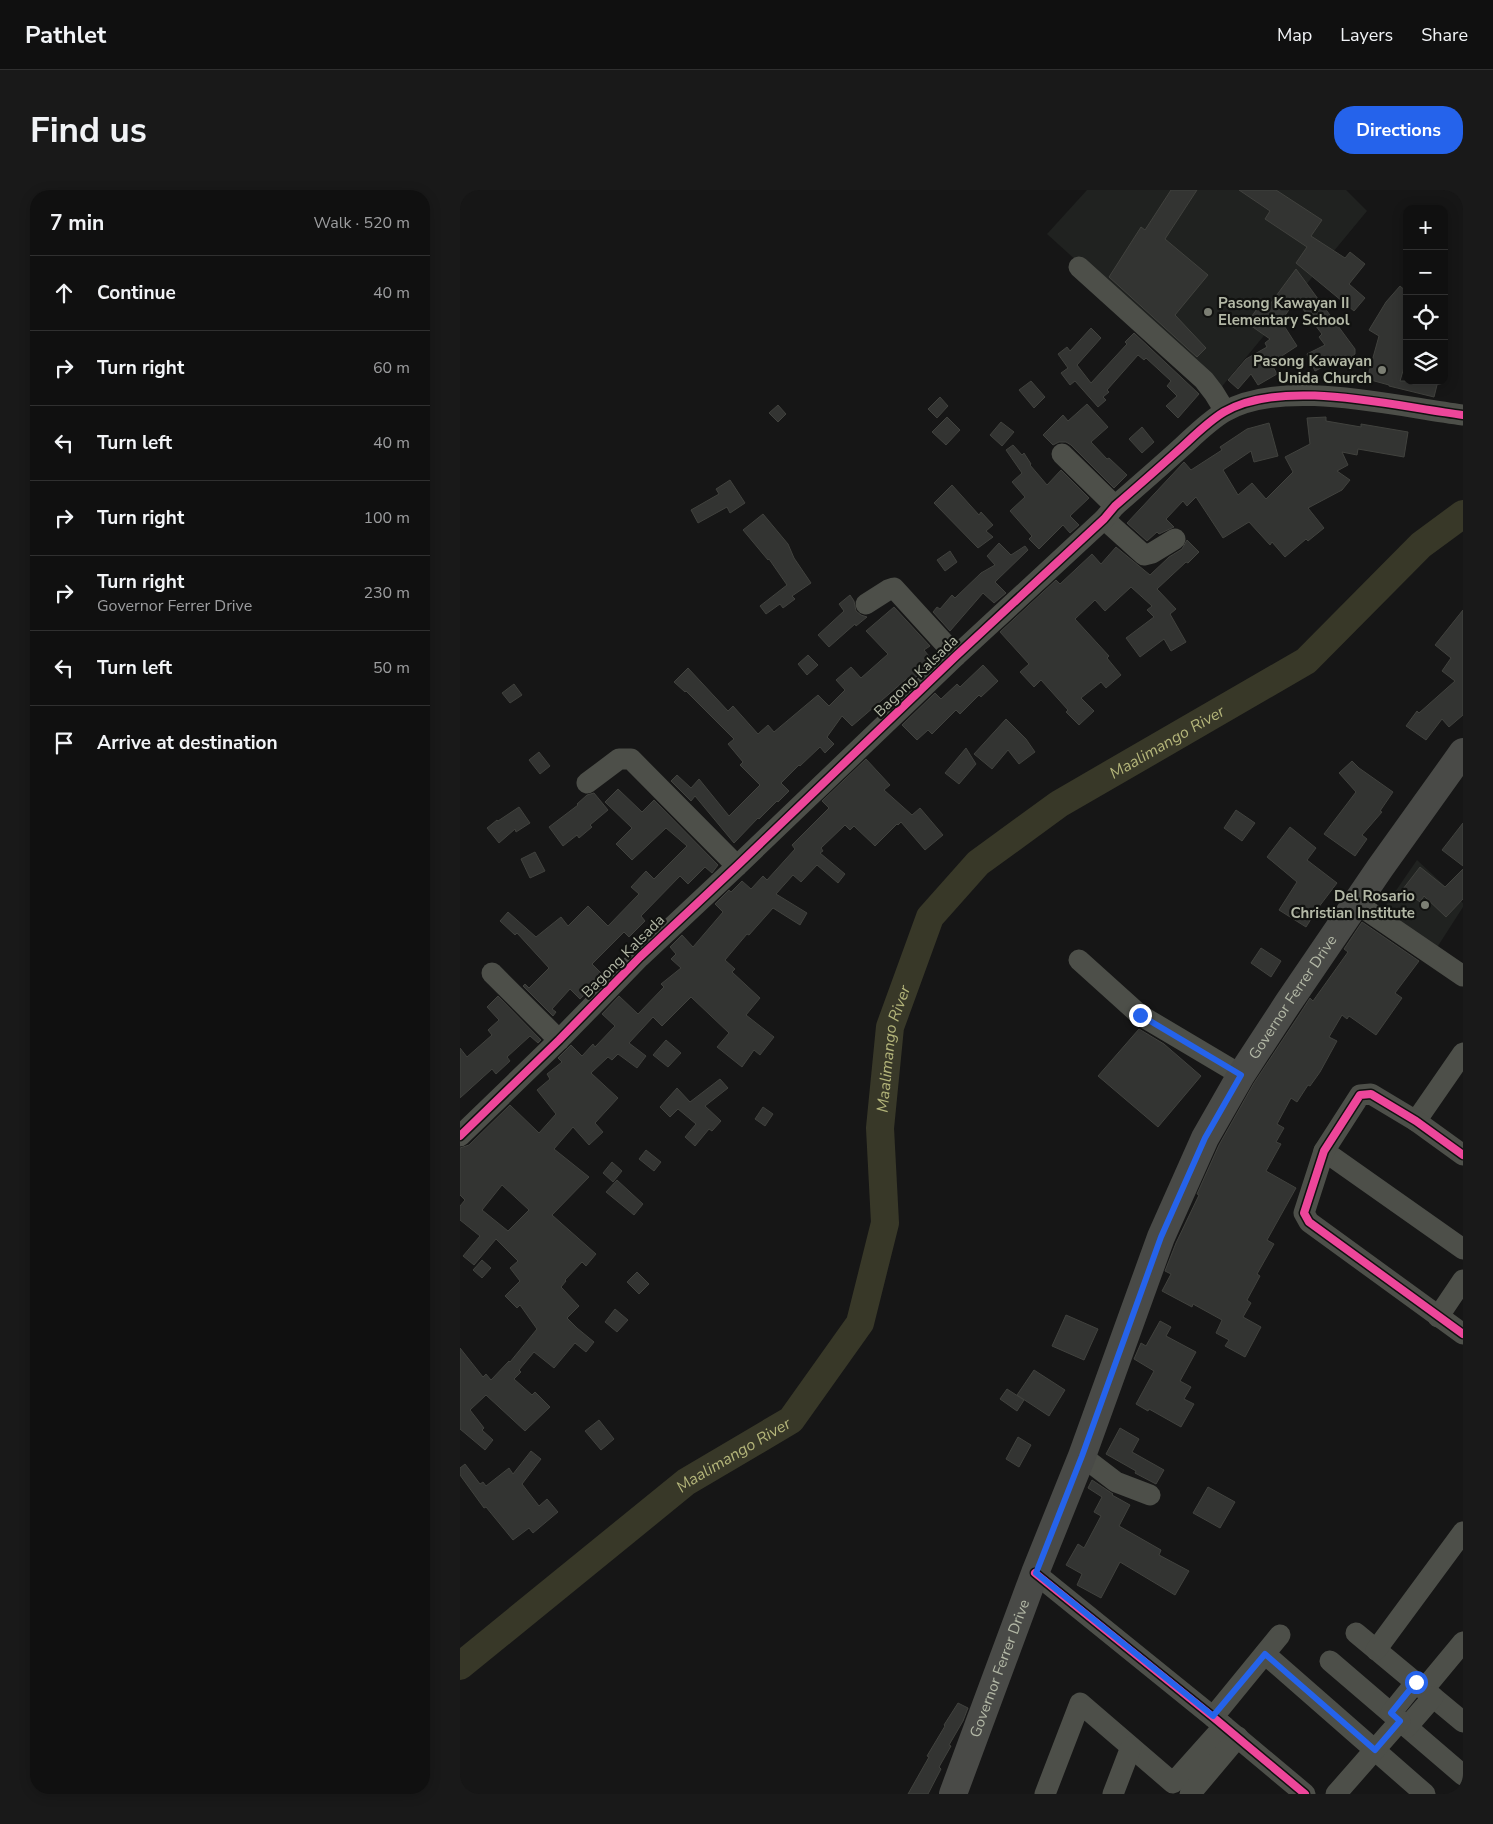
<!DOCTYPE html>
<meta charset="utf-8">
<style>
body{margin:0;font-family:"Nunito Sans",sans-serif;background:#191919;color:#f1f3f6}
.controls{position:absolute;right:15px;top:15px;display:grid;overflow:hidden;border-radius:10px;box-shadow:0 2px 12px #0003}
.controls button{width:45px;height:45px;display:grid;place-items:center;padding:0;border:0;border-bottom:1px solid #303030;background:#101010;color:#f1f3f6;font:25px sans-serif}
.stop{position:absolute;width:15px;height:15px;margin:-11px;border:4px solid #2563eb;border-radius:50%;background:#fff}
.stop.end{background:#2563eb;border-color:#fff;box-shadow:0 1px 5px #0008}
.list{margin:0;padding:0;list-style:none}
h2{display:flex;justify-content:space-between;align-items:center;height:65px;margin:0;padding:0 20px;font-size:21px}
h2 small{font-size:16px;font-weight:400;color:#9c9d9f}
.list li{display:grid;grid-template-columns:32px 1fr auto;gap:15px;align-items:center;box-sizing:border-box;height:75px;padding:0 20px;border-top:1px solid #303030}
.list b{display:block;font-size:19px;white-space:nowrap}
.list p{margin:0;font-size:16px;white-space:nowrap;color:#9c9d9f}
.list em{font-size:16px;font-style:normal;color:#9c9d9f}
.icon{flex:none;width:28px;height:28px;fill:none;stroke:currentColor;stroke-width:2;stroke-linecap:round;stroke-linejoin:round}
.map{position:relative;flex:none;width:1003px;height:1604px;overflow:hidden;border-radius:20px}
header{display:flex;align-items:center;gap:30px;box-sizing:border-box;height:70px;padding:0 25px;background:#101010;border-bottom:1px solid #303030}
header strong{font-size:24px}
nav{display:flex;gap:28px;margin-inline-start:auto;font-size:18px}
.intro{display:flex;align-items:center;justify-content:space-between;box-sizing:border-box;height:120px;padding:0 30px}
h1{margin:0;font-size:35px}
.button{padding:12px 22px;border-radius:20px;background:#2563eb;color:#fff;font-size:18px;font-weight:700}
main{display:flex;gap:30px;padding:0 30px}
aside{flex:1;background:#101010;border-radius:20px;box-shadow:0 2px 12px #0003}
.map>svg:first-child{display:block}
.built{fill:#202220}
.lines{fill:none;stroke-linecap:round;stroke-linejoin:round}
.river{stroke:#383828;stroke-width:28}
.building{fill:#333432;stroke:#41423e;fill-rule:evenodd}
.minor{stroke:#4d4f49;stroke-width:21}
.major{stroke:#494a47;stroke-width:28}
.cycleway-casing{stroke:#111210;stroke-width:11}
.cycleway{stroke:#ed469a;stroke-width:8}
.route{stroke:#2563eb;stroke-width:6}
.poi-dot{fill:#7c7f74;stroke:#111210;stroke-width:2}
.labels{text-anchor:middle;stroke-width:4.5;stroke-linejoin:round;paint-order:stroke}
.poi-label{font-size:15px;font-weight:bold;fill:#b3b8a6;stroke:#111210;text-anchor:end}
.street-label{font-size:15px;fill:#b3b8a6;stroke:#111210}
.water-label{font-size:16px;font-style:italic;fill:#b4b57a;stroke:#111210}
</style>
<header>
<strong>Pathlet</strong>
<nav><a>Map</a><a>Layers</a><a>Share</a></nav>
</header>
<div class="intro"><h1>Find us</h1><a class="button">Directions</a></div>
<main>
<aside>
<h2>7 min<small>Walk · 520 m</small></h2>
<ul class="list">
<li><svg class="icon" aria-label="ahead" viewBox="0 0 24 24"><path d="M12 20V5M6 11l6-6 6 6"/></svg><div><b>Continue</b></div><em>40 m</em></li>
<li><svg class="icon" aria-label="right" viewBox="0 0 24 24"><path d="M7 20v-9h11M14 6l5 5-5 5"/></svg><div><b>Turn right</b></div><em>60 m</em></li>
<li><svg class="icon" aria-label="left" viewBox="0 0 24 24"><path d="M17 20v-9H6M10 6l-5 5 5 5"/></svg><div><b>Turn left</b></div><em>40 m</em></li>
<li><svg class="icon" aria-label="right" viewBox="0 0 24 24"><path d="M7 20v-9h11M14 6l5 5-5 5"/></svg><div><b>Turn right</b></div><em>100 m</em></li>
<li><svg class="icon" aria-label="right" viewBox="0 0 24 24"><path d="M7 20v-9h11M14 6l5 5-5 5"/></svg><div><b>Turn right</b><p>Governor Ferrer Drive</p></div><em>230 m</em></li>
<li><svg class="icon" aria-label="left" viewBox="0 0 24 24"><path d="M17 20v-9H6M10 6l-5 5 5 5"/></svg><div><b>Turn left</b></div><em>50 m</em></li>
<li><svg class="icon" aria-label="arrive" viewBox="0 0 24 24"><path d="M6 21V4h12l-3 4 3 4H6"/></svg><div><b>Arrive at destination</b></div></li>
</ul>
</aside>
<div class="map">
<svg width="1003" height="1604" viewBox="0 0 1003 1604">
<rect width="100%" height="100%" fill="#161616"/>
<!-- built -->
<g class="built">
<path d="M627 0H886L907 21 759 200 587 44Z"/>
<path d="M957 670 1003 713V717L976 759 924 718Z"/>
</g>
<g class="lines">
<!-- river -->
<path class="river" id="s1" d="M0 1476 226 1292 331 1230 400 1133 425 1033 420 938 430 837 470 727 518 673 599 614 846 471 961 355 1003 324"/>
</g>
<!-- building -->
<g class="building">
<path d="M711 0H737L705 49 748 85 715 125 746 158 737 167 649 87 681 37 685 40Z"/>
<path d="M779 0H816L862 30 851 46 885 68 890 62 905 74 889 94 905 108 894 121 836 73 847 57 805 29 810 21Z"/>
<path d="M836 79 895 159V164L880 175 876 170 855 181 847 164 865 155 859 147 862 144 836 110 821 131 837 156 811 173 817 184 798 195 791 184 778 199 768 190 786 169 807 157 805 153 810 149 787 133 799 116 805 121Z"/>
<path d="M940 96 947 102V167L940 191H978L974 207 929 196V195L907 189 919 146 909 140 926 112Z"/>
<path d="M631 138 641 148 617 175 631 193 667 154 665 152 674 143 739 204 718 228 706 216 717 206 707 196 711 191 686 168 684 170 678 165 647 200 649 202 643 207 646 210 638 217 615 191 610 195 601 183 608 178 598 164 607 157 610 161Z"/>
<path d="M571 191 585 207 574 218 559 200Z"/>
<path d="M480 207 488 216 477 228 468 219Z"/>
<path d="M627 214 648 237 631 252 647 269 649 268 667 285 654 298 611 255 606 252H599L593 255 583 245 603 225 608 231Z"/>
<path d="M318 215 326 224 318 232 309 223Z"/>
<path d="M487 227 500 240 486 255 472 242Z"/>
<path d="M866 227V231L901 237V234L948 242 944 267 898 259 897 265 882 262 888 275 877 281 890 290 882 300 848 318 864 338 848 351 846 349 825 367 812 352 810 355 789 332 763 348 736 307 727 316 723 311 706 329 714 337 699 344 697 342 687 351 667 333 724 272 731 280 762 260 760 257 787 239 809 233 818 266 794 272 791 261 763 280 778 305 792 293 806 309 833 282 825 267 850 254 847 228Z"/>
<path d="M541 232 554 242 542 256 530 245Z"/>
<path d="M682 237 694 252 682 263 669 249Z"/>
<path d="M553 255 562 265 564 263 571 274 570 275 587 295 601 280 629 308 610 326 619 335 610 343 603 335 579 359 569 349 572 346 550 321 565 307 552 292 562 283 546 260Z"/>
<path d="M270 290 285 313 270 323 267 317 238 333 231 320 259 304 256 299Z"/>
<path d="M492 295 519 325 521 322 533 335 526 341 533 347 518 358 474 313Z"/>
<path d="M303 324 328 354 334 368 351 393 332 406 335 409 323 418 320 414 306 424 300 416 327 395 309 369 308 370 283 340Z"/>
<path d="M727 350 739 362 728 373 726 372 697 399 716 419 710 424 726 452 711 461 704 449 680 467 666 448 694 427 687 420 692 416 671 397 645 421 635 410 615 429 649 466 647 468 661 485 646 498 641 492 621 508 634 521 619 535 606 522 608 520 581 490 574 497 560 482 569 474 540 442 596 390 600 394 632 364 641 374 656 357 690 385 709 367 722 359Z"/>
<path d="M539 353 551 365 565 356 568 360 535 392 546 403 534 413 523 403 490 441 473 422 477 417 480 419 492 405 495 408 521 383 535 375 527 366Z"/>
<path d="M490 361 497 372 485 381 477 370Z"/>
<path d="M390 405 394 411 396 421 401 425 407 427 396 436 395 434 369 457 358 445 384 421 379 414Z"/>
<path d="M434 417 470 456 464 460 473 471 454 489 451 485 392 536 382 526 367 547 374 554 365 563 360 557 340 576 339 575 321 593 329 601 318 612 317 611 299 629 298 628 274 653 235 606 231 611 211 591 217 585 231 598 239 589 269 626 300 595 280 575 283 572 268 554 274 549 226 501 225 502 214 492 228 478 268 521 273 516 298 544 308 535 314 542 358 505 369 516 385 500 376 490 391 477 401 488 428 464 406 441Z"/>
<path d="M1003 420V525L989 537 982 529 966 550 946 536 957 521 959 523 995 491 982 481 991 468 975 455Z"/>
<path d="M348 465 358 475 347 485 338 474Z"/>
<path d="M523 475 538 491 521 507 519 505 500 524 496 520 472 544 468 540 457 550 442 535 475 503 481 509 497 494 500 497Z"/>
<path d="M54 494 62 505 50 513 42 503Z"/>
<path d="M546 529 566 549 575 562 559 574 548 560 532 579 514 564Z"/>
<path d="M506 558 516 574 499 594 485 583Z"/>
<path d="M79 562 90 576 80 584 69 570Z"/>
<path d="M406 569 430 595 424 600 452 625 460 618 483 645 465 660 441 632 438 635 437 634 415 656 394 636 390 640 385 635 361 658 363 661 360 663 385 684 378 693 357 675 341 692 333 685 316 704 347 723 340 735 313 718 289 745 287 744 265 770 275 779 272 782 300 808 286 825 314 847 300 865 294 860 282 877 257 857 269 843 231 807 202 836 193 827 169 853 186 866 177 878 158 864 152 870 148 867 131 883 158 908 135 933 143 942 129 955 113 937 94 959 129 987 92 1025 136 1064 126 1076 122 1072 105 1090 106 1091 101 1097 119 1116 107 1128 117 1138 134 1152 126 1162 115 1153 94 1178 74 1162 59 1180 61 1182 54 1189 72 1205 75 1202 90 1217 65 1241 26 1205 10 1220 24 1238 22 1240 33 1250 25 1260 0 1239V1158L23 1187 26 1184 31 1190 49 1171 50 1172 77 1139 60 1115 57 1118 45 1106 60 1091 50 1078 58 1071 36 1049 14 1075 3 1066 20 1046 0 1030V1016L5 1010 0 1005V958L9 955 50 915 79 943 96 924 77 900 90 889 87 884 102 872 98 868 111 855 122 866 133 854 135 857 155 836 142 824 159 806 178 824 204 797 201 794 221 778 211 769 216 764 210 757 222 745 233 757 263 722 255 714 269 700 271 702 282 691 291 699 303 686 307 690 335 659 332 655 369 618 362 611ZM42 995 69 1020 48 1041 22 1020Z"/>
<path d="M892 571 899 578 933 602 920 621 922 622 902 645 907 649 895 666 864 644 896 602 879 583Z"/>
<path d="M158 599 182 622 194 610 258 675 252 683 245 677 228 694 220 686 181 726 185 731 169 747 164 742 132 774 141 783 138 786 141 789 120 809 110 799 92 819 96 822 93 826 63 796 65 794 69 798 89 778 57 743 55 745 40 731 48 722 76 747 101 727 108 736 128 716 148 736 179 704 171 697 186 681 194 689 227 656 206 638 172 670 156 654 172 638 145 612Z"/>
<path d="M134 603 148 620 130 635 132 637 119 648 117 645 103 656 89 637 118 615 117 614 127 605Z"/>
<path d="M59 617 70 633 56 642 55 639 39 653 27 638 37 630 38 631Z"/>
<path d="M776 620 795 633 782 651 764 638Z"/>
<path d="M1003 633V676L982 660Z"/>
<path d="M830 637 856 658 847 670 877 693 858 718 846 737 819 720 837 692 807 667Z"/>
<path d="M75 662 85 681 70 688 61 669Z"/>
<path d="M960 677 985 697 1003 679V709L986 727 964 706 960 712 943 699Z"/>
<path d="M902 732 959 771 935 803 942 808 916 845 889 826 887 829 882 825 869 847 877 851 860 882 850 896 848 895 837 912 831 908 817 934 824 938 816 952 821 954 806 981 836 998 807 1050 814 1054 797 1084 800 1086 787 1110 791 1113 783 1127 801 1137 785 1167 765 1156 769 1150 756 1143 762 1130 733 1114 732 1117 702 1101 711 1084 705 1081 716 1053 739 1005 737 1004 759 955 794 893 841 822 850 808 853 811 888 762 884 759Z"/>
<path d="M801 758 821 771 811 787 791 773Z"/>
<path d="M38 806 81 850 78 853 70 846 47 867 50 871 36 884 32 879 0 908V858L7 867 32 845 28 840 39 830 27 817Z"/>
<path d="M679 839 704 854 741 886 698 937 638 886Z"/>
<path d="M206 850 221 863 208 877 193 865Z"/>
<path d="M260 889 268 898 245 916 261 931 252 941 249 939 235 956 225 947 236 934 218 919 210 927 200 917 217 898 230 912Z"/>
<path d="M303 917 313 924 305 936 295 929Z"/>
<path d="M186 960 201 972 194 981 179 969Z"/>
<path d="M152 972 162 981 153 992 143 983Z"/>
<path d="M157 990 183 1014 174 1025 146 1002Z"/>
<path d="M22 1070 31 1078 22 1088 13 1080Z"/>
<path d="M177 1082 189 1094 179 1104 167 1092Z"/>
<path d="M155 1119 168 1130 157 1142 145 1132Z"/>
<path d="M606 1125 638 1139 624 1170 592 1156Z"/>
<path d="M700 1131 711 1137 706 1146 736 1162 720 1191 731 1197 724 1209 734 1214 721 1237 689 1219 688 1221 676 1214 694 1181 674 1169 681 1153 686 1156Z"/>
<path d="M574 1180 605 1200 589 1226 557 1205Z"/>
<path d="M547 1199 564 1210 557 1221 540 1209Z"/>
<path d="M139 1230 154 1249 141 1260 125 1241Z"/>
<path d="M660 1238 679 1249 672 1262 704 1280 696 1294 675 1283 676 1281 646 1264Z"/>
<path d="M558 1247 571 1255 559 1277 546 1269Z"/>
<path d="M71 1261 81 1269 62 1294 79 1316 87 1309 98 1322 73 1343 69 1338 53 1350 26 1317 24 1318 0 1285V1278L5 1274 20 1294 23 1292 26 1296 49 1278 53 1284Z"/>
<path d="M632 1290 653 1304 652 1305 670 1315 659 1336 701 1360 699 1365 729 1381 715 1405 660 1372 641 1408 617 1395 622 1384 606 1375 618 1354 624 1358 641 1326 634 1322 642 1307 628 1298Z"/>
<path d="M748 1297 775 1312 760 1338 733 1323Z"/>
<path d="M498 1513 508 1518 503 1531 489 1555 491 1556 479 1577 481 1579 468 1604H448L469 1567 467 1566 485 1536 484 1535Z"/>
</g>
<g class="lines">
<!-- minor -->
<g class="minor">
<path d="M619 77 744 190 754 203 765 221"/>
<path d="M602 264 655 316"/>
<path d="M644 329 684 365 692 363 715 349"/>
<path d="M406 414 428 400 434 398 496 466"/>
<path d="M127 593 159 569H171L277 676"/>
<path d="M896 713 1003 786"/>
<path d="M619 770 680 825 781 885"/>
<path d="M32 783 99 850"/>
<path d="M956 931 1003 863"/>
<path d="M0 946 99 850 180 767 277 676 496 466 644 329 655 316C678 296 701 276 723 256 736 244 749 231 764 222 824 187 937 217 1003 225"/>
<path d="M864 961 1003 1059"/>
<path d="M1003 965 956 931 911 904 900 905 864 961 844 1023 849 1032 1003 1144"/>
<path d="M978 1127 1003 1090"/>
<path d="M622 1266 656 1292 690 1305"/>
<path d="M575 1383 753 1527 845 1604"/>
<path d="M896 1443 1003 1532"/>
<path d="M916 1460 1003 1342"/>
<path d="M805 1464 965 1604"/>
<path d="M870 1471 1003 1585"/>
<path d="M964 1499 1003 1452"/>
<path d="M931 1523 956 1492"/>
<path d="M753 1527 820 1445"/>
<path d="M947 1537 973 1507"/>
<path d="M585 1604 620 1513 713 1593 764 1536"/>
<path d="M653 1604 671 1557"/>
<path d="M730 1604 778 1547"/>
<path d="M876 1604 940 1531"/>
</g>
<!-- major -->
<path class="major" id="s2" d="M493 1604 575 1383 622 1266 701 1047 745 948 781 885 828 813 920 678 1003 562"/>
<!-- cycleway casing -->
<g class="cycleway-casing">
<g id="cycleway">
<path d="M0 946 99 850 180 767 277 676 496 466 644 329 655 316C678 296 701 276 723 256 736 244 749 231 764 222 824 187 937 217 1003 225"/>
<path d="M1003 965 956 931 911 904 900 905 864 961 844 1023 849 1032 1003 1144"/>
<path d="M575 1383 753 1527 845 1604"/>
</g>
</g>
<!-- cycleway -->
<use href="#cycleway" class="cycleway"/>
</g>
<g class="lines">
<!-- route -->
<path class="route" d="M680 825 781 885 745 948 701 1047 622 1266 576 1383 753 1526 805 1464 915 1560 940 1531 931 1523 956 1492"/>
</g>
<!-- markers -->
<g class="poi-dot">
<circle cx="748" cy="122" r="5"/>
<circle cx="922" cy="180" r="5"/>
<circle cx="965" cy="715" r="5"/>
</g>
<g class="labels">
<!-- poi labels -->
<g class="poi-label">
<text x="758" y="118" text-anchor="start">Pasong Kawayan II<tspan x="758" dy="17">Elementary School</tspan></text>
<text x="912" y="176">Pasong Kawayan<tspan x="912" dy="17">Unida Church</tspan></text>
<text x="955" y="711">Del Rosario<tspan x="955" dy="17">Christian Institute</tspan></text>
</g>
<!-- street labels -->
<g class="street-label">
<text transform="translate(456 486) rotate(-44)" y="5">Bagong Kalsada</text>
<text transform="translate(163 766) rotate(-45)" y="5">Bagong Kalsada</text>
<text dy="5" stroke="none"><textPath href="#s2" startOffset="869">Governor Ferrer Drive</textPath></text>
<text dy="5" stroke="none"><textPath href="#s2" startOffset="134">Governor Ferrer Drive</textPath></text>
</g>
<!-- water labels -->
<g class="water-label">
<text dy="6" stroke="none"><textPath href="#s1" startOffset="1246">Maalimango River</textPath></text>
<text dy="6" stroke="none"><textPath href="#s1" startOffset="811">Maalimango River</textPath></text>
<text dy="6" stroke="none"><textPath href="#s1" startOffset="346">Maalimango River</textPath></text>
</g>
</g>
</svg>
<div class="controls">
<button>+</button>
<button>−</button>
<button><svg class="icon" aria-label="locate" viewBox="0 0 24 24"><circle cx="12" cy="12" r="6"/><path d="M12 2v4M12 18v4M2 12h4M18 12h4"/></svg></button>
<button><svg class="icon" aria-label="layers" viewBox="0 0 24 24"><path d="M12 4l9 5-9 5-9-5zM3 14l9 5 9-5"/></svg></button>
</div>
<div class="stop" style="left:956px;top:1492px"></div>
<div class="stop end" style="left:680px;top:825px"></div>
</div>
</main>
